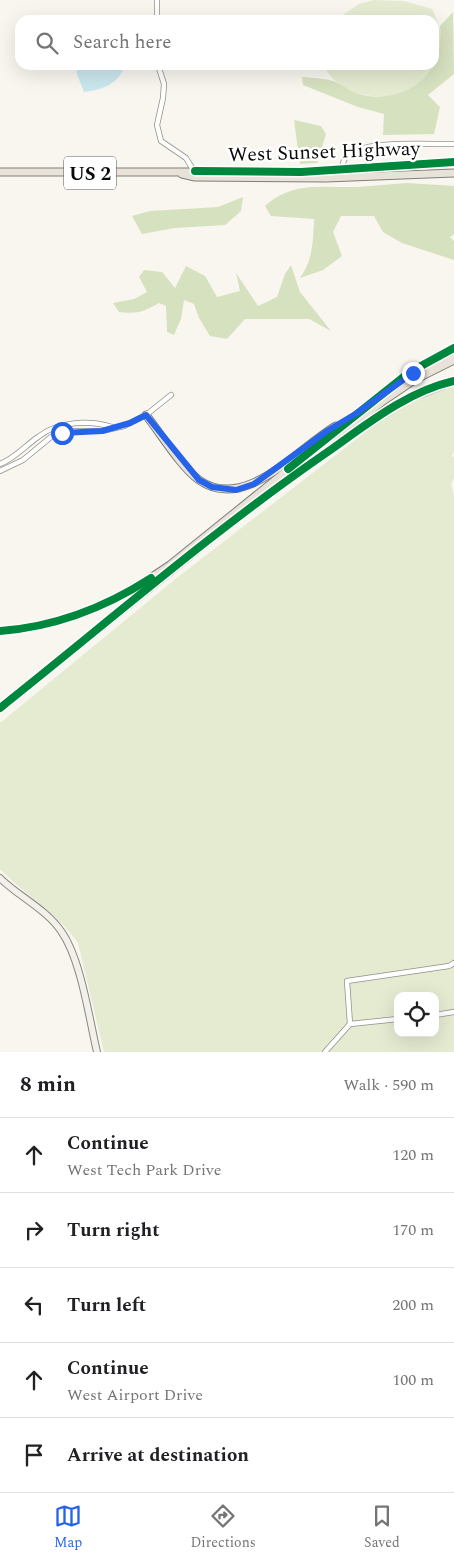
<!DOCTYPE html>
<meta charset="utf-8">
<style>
body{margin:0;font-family:Spectral,serif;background:#f6f6f6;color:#202124}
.controls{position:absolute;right:15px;bottom:15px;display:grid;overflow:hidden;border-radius:10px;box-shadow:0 5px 20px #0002}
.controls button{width:45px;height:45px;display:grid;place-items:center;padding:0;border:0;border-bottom:1px solid #e0e0e0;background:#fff;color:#202124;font:25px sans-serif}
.stop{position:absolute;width:15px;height:15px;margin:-11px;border:4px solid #2563eb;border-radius:50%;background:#fff}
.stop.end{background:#2563eb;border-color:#fff;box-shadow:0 1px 5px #0008}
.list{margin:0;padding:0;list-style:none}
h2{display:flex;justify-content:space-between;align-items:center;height:65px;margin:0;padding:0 20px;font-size:21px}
h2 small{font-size:16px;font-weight:400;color:#757577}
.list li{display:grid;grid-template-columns:32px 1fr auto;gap:15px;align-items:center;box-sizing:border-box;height:75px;padding:0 20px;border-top:1px solid #e0e0e0}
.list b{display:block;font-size:19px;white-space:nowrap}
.list p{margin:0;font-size:16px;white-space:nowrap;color:#757577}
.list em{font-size:16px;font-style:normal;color:#757577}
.icon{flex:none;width:28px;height:28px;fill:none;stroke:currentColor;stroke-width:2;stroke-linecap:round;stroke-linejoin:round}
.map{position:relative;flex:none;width:454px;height:1052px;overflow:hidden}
.search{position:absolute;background:#fff;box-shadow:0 5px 20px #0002;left:15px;right:15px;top:15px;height:55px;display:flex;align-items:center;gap:12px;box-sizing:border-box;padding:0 18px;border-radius:15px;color:#757577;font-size:19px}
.sheet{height:440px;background:#fff}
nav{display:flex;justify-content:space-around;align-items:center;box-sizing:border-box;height:70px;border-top:1px solid #e0e0e0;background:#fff;font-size:14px;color:#757577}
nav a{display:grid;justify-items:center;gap:2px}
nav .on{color:#2563eb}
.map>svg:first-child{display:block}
.green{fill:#e4ebd1;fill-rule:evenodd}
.forest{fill:#d6e1c0}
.water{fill:#cae7ee}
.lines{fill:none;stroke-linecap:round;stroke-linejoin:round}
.minor-casing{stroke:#91908d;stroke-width:6}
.secondary-casing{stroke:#888784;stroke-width:8}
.primary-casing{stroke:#7e7e7a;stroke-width:9}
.minor{stroke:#fefefd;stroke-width:4.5}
.secondary{stroke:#f3f0e9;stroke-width:6}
.primary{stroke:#e9e2d9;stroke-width:7}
.cycleway-casing{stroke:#fff;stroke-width:11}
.cycleway{stroke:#00873e;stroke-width:8}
.route{stroke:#2563eb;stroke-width:6}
.labels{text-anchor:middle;stroke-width:5;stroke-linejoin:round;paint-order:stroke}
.shield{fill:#fff;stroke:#545454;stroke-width:1}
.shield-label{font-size:19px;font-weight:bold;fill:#0a0a0a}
.street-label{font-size:20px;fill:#0a0a0a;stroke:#fff}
</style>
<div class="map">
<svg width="454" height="1052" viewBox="0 0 454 1052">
<rect width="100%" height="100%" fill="#f8f6ef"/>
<!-- green -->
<g class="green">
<path d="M374 0 404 1 432 9C443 33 444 37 434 62V20H336L359 4Z"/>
<path d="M323 65H433C415 109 343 105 323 65Z"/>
<path d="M454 386V451L452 456 454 457V478L451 484 454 496V1052H104L78 943C58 913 25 895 0 869V723L178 577 385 417 406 404ZM398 996H435V1033H398Z"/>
</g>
<!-- forest -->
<g class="forest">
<path d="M453 12 454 74 428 95 440 107 434 134 383 135 384 114 358 107 303 85 302 77C313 78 326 78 336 82 343 85 349 91 357 93 381 102 410 94 427 75 438 61 442 44 440 26Z"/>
<path d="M294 120 321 126 326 134 317 163 300 164Z"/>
<path d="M407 183 454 186V234L450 237 454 241V260L402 243 383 232 374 216H341L333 232 342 256 323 270 300 278C313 260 313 241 314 219L271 216 265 206C293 181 322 188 357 187 373 186 390 184 407 183Z"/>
<path d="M243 197 241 211 225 225 175 228 142 234 132 216 150 211 218 207Z"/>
<path d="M291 265 300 292 331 331 309 319H245L227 339 210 336 199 318 194 304 184 300 181 319 174 335 167 332 166 306 159 303C143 312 138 314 119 312L113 303 134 299 147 292 139 277 144 270 162 272 175 288 186 266 205 276 217 297 240 291 236 273 258 306 277 297 285 274Z"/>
</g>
<!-- water -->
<path class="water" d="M77 65H125C119 84 102 90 84 92L77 74Z"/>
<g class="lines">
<!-- minor casing -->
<g class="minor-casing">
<g id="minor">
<path d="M157 0V20"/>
<path d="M158 65 164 84 163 98 157 125 161 141 186 158 195 173"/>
<path d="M342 171C342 166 343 161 346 157 362 139 430 145 454 144"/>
<path d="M0 464C15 458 25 446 38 437 58 421 89 420 112 427"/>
<path d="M0 471 23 460 51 437 69 431H102L124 426 146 415 171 395"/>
<path d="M435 1015 454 1012"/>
<path d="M350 1024 347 981 449 966 454 963"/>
<path d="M325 1052 350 1024 398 1019"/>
</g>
</g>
<!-- secondary casing -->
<g class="secondary-casing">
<path id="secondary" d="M0 878C18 896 46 909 61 931 81 959 89 1018 97 1052"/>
</g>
<!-- primary casing -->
<g class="primary-casing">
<g id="primary">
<path d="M0 172H301L454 162"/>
<path d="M182 174 195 177 326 178 454 173"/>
<path d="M440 355 454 348"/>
<path d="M146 415C161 434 180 466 199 480 245 513 298 448 336 426"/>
<path d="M319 457 404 400 454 381"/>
<path d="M0 631C62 627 119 601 170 565L382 394 413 373 454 353"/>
<path d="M0 708 383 401 414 380 454 360"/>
</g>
</g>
<!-- minor -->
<use href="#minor" class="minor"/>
<!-- secondary -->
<use href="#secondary" class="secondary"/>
<!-- primary -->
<use href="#primary" class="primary"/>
<!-- cycleway casing -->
<g class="cycleway-casing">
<g id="cycleway">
<path d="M195 171 301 172 454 162"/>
<path d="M288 469 410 372 454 348"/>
<path d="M0 631C54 627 106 607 151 578"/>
<path d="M0 708C108 622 213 531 326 453 366 425 406 392 454 381"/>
</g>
</g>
<!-- cycleway -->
<use href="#cycleway" class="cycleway"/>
</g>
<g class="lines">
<!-- route -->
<path class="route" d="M62 433 102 431 130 423 146 415 199 480 212 487 236 490 254 484 327 431 357 413 413 373"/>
</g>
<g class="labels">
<!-- shield labels -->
<rect class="shield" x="64" y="156.5" width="52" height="33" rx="4"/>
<g class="shield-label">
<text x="90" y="180">US 2</text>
</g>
<!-- street labels -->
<g class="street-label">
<text transform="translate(324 151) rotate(-2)" y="7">West Sunset Highway</text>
</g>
</g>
</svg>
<div class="controls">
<button><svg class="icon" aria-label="locate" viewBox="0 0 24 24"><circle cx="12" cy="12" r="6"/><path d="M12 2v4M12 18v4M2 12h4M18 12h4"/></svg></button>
</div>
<div class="stop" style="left:62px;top:433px"></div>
<div class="stop end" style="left:413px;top:373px"></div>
<div class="search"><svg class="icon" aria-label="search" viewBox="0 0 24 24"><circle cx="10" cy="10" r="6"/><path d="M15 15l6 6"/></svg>Search here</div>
</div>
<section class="sheet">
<h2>8 min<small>Walk · 590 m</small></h2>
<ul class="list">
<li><svg class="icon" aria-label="ahead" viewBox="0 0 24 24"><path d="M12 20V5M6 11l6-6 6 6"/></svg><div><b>Continue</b><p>West Tech Park Drive</p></div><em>120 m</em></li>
<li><svg class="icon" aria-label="right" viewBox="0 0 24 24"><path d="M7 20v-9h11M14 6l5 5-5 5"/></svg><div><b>Turn right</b></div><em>170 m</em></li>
<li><svg class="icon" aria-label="left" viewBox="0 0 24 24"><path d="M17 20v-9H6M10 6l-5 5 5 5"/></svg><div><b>Turn left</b></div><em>200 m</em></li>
<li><svg class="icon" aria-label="ahead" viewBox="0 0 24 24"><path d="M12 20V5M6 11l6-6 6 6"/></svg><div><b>Continue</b><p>West Airport Drive</p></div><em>100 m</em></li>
<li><svg class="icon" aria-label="arrive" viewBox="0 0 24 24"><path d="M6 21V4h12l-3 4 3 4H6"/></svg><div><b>Arrive at destination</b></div></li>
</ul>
</section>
<nav>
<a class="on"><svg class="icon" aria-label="map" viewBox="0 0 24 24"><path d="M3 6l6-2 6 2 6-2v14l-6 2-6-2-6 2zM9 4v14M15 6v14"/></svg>Map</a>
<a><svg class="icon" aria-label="directions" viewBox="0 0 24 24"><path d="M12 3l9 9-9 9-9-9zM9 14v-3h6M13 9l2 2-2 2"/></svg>Directions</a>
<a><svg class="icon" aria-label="saved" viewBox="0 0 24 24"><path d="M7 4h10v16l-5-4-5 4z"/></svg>Saved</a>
</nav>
